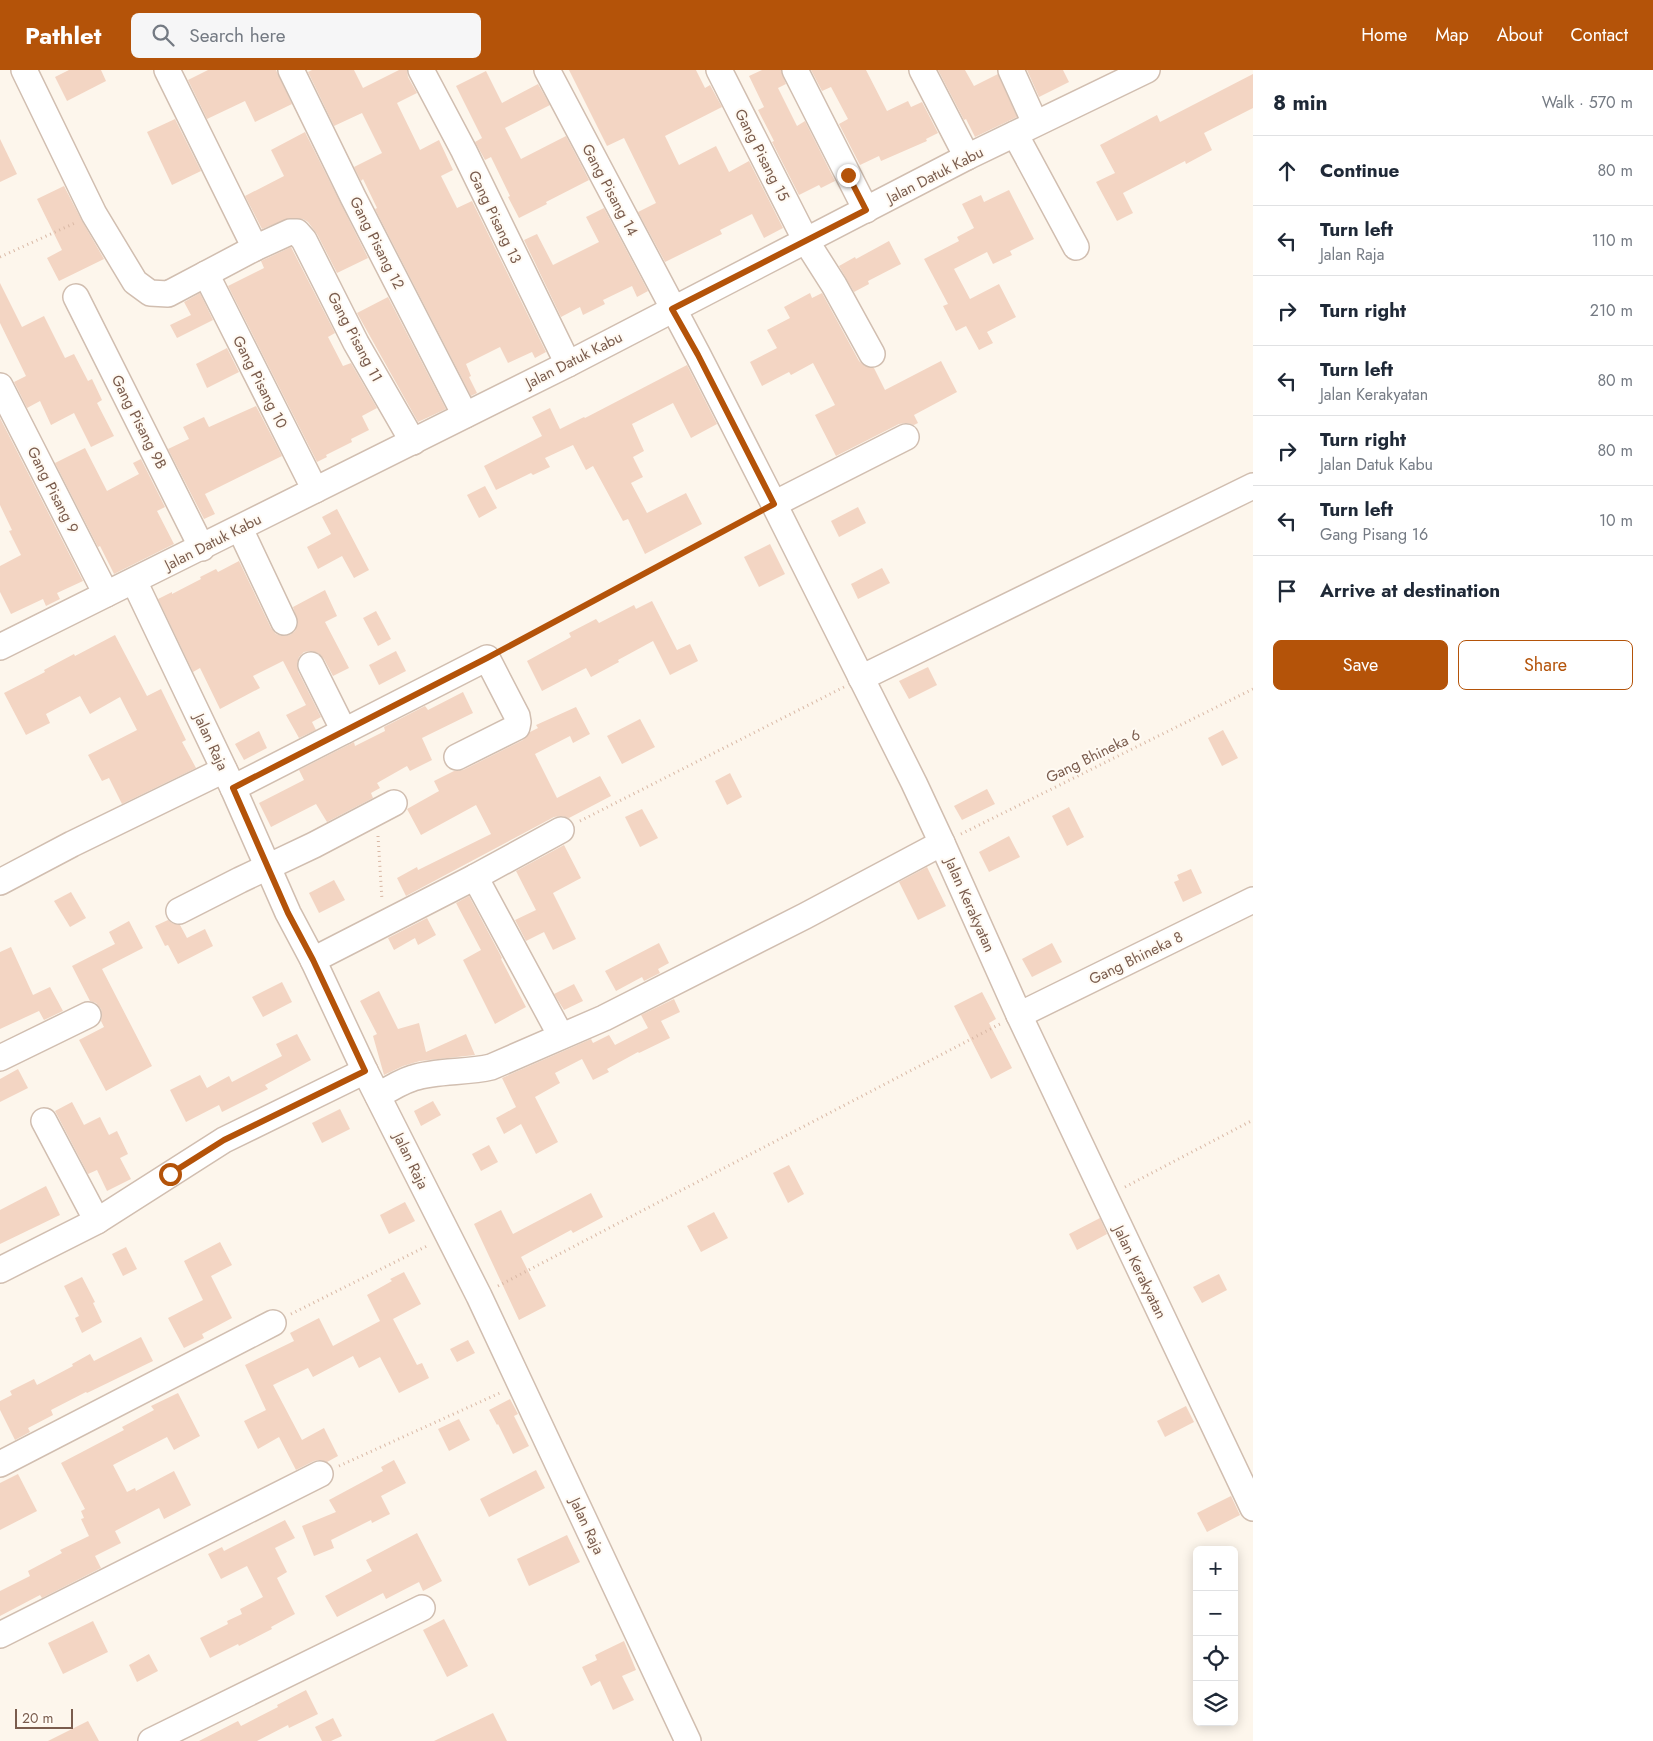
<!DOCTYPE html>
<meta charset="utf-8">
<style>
body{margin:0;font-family:Jost,sans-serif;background:#f6f6f7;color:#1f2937}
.controls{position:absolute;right:15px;bottom:15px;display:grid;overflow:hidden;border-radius:8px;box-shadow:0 2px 12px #0003}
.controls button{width:45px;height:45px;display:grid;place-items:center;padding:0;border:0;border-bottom:1px solid #e0e1e3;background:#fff;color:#1f2937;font:25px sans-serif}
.scale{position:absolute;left:15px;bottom:12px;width:58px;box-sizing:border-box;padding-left:5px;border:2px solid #7a5c4d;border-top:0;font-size:14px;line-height:18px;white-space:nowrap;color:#7a5c4d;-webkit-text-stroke:4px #fffaf3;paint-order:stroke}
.stop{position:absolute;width:15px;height:15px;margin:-11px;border:4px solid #b45309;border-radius:50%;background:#fff}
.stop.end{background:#b45309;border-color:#fff;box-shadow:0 1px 5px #0008}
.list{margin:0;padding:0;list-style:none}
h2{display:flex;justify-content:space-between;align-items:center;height:65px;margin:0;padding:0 20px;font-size:21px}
h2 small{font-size:16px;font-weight:400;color:#747a83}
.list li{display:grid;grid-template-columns:32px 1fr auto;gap:15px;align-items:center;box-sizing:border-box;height:70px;padding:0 20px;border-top:1px solid #e0e1e3}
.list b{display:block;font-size:19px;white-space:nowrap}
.list p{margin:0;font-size:16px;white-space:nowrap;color:#747a83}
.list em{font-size:16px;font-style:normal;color:#747a83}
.actions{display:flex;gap:10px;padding:15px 20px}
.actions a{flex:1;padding:11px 0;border:1px solid #b45309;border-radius:8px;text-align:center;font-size:18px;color:#b45309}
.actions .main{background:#b45309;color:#fff}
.icon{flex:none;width:28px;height:28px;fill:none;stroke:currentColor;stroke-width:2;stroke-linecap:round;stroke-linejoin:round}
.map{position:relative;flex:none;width:1253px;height:1671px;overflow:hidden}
header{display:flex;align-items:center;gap:30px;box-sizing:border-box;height:70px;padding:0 25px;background:#b45309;color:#fff}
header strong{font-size:24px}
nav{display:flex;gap:28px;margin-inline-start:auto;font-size:18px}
.search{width:350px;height:45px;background:#f6f6f7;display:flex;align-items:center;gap:12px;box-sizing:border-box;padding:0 18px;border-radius:8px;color:#747a83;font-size:19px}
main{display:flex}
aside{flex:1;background:#fff}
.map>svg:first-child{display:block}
.building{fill:#f3d5c3}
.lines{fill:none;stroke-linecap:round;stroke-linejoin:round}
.minor-casing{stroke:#d1beb0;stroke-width:28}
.path{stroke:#d9b8a5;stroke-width:3;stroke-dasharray:1 4;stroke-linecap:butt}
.minor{stroke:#fff;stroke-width:25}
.route{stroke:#b45309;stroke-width:6}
.labels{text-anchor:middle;stroke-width:4;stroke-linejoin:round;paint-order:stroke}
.street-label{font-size:15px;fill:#7a5c4d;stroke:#fffaf3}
</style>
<header>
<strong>Pathlet</strong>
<div class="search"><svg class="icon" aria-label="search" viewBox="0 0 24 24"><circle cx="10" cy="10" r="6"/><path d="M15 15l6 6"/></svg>Search here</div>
<nav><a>Home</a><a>Map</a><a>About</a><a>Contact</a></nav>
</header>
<main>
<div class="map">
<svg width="1253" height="1671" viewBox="0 0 1253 1671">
<rect width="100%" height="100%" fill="#fdf6ec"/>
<!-- building -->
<g class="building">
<path d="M69 0H101L106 11 67 31 55 7Z"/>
<path d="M208 0H276L292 34 255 52 245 31 207 49 188 10Z"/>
<path d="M312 0H354L363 18 399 0H407L408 7 417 23 397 33 420 80 439 70 453 100 441 106 457 138 472 131 546 282 535 288 532 282 508 293 500 277 466 294 471 306 469 307 477 323 471 326 375 139 377 138 363 109 361 111 354 97 382 83 362 43 334 56 308 2Z"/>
<path d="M569 0H696L705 18 710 15 722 37 665 66 679 95 716 76 729 102 749 91 783 158 764 168 752 144 720 160 722 164 665 192 638 142 656 133 624 68 607 76Z"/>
<path d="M762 0H781L786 14 778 18 797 56 805 51 835 111 821 118 819 115 799 125 772 72 774 71 758 40 764 37 749 6Z"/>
<path d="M811 0H866L887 41 908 31 911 37 922 32 938 63 926 69 927 71 881 91 879 86 860 95 839 54 848 49 831 17 822 21Z"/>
<path d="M938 0H965L974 16 998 4 1017 47 975 67 966 49 964 50Z"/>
<path d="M1027 0H1063L1069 12 1039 27Z"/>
<path d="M486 1 502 33 538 14 550 35 505 58 521 89 566 66 589 110 546 132 547 134 519 148 508 127 510 126 491 87 485 90 475 72 482 68 456 16Z"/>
<path d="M1253 4V38L1204 63 1212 80 1186 94 1185 91 1123 123 1133 143 1117 151 1096 112 1115 103 1100 75 1157 45 1160 52Z"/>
<path d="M175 49 201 101 172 115 147 62Z"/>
<path d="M305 62 368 188 337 203 317 164 308 152 303 149 290 148 262 159 245 126 284 106 271 80Z"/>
<path d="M0 69 17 104 0 112Z"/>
<path d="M64 116 82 151 104 189 59 211 47 188 62 180 37 129Z"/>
<path d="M1009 120 1034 169 1010 181 1012 185 993 194 987 182 954 199 970 229 999 214 1016 247 987 262 993 273 979 280 966 256 956 261 943 236 948 234 924 189 959 171 957 167 974 158 962 134 981 125 984 132Z"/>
<path d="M604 138 648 221 637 227 632 216 603 230 605 234 583 245 580 237 561 247 524 170 537 164 553 195 599 172 586 147Z"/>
<path d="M889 171 901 194 868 211 869 214 854 222 839 196 855 187 856 189Z"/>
<path d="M291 177 335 263 328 267 343 296 351 293 377 338 362 346 369 360 351 369 352 372 326 385 327 387 317 392 228 216 264 198 261 191Z"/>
<path d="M0 213 22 257 44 246 65 288 74 284 88 311 92 309 102 330 97 333 114 366 91 377 74 343 51 355 40 331 27 338 14 312 26 306 0 253Z"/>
<path d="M200 223 213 250 177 268 170 255 191 245 184 232Z"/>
<path d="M810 223 812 228 822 223 859 291 865 296 874 298 885 320 941 291 957 322 914 345 918 353 914 355 907 353 899 354 836 386 815 345 835 335 813 293 791 305 789 302 762 316 750 292 777 278 767 260 790 248 784 237Z"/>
<path d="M388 227 446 339 418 352 357 243Z"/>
<path d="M227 278 239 302 207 318 196 294Z"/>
<path d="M687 295 717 354 691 368 673 333 632 354 644 381 633 387 643 407 631 413 647 443 686 423 702 454 645 484 628 449 623 451 593 396 586 400 573 375 545 388 550 397 533 405 531 403 496 420 484 396 542 366 532 347 550 338 560 359 584 347 585 348Z"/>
<path d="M256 336 282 386 205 424 215 444 204 449 168 379 189 369 183 357 204 347 209 357Z"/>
<path d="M0 348 83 511 57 523 60 529 46 536 43 529 11 544 0 522V496L21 485 9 461 12 460 0 435Z"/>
<path d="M85 378 107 421 139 404 133 393 141 389 165 437 157 441 174 474 114 504 100 476 98 477 55 393Z"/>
<path d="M485 416 497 438 479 448 467 425Z"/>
<path d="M858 437 866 453 839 467 831 451Z"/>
<path d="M337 439 369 500 354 508 342 486 318 499 307 477 331 464 322 447Z"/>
<path d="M770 474 785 504 759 517 744 487Z"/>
<path d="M239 491 271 558 276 564 282 566 290 565 295 561 298 553 293 537 325 520 337 546 325 552 349 598 333 606 324 589 318 583 311 581 304 582 299 587 297 594 298 601 321 647 312 652 316 660 299 668 286 645 306 635 283 591 253 606 260 618 220 639 200 598 193 602 158 529 172 522V524L201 509 200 507 216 499 218 502Z"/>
<path d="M882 498 890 513 858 529 851 514Z"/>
<path d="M652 531 677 580 690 574 698 591 670 605 653 571 618 590 619 592 591 607 586 598 542 621 527 591 571 567 569 563 596 549 599 553 634 535 636 539Z"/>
<path d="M376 541 391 569 378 576 363 548Z"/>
<path d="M115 565 147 626 161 619 186 670 182 672 196 698 122 734 109 708 102 711 88 685 137 660 120 627 90 644 80 626 46 644 50 653 26 665 4 623 45 602 44 600 74 584 75 586Z"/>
<path d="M396 581 406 601 379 615 369 595Z"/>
<path d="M928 597 937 615 909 629 899 611Z"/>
<path d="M463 622 473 643 422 668 432 690 410 701 407 696 377 713 380 718 371 723 373 728 327 752 316 734 271 757 259 733 304 710 299 700 354 672 355 676 385 661 384 657 425 636 428 640Z"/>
<path d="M576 637 590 664 573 673 570 666 535 684 557 728 600 706 611 726 569 748 562 746 554 747 406 826 397 808 417 797 418 800 491 764 476 735 421 765 407 739 439 721 434 711 454 701 463 700 523 670 530 662 538 658 536 655Z"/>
<path d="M640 649 655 677 622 694 607 666Z"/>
<path d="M1223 660 1238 688 1222 696 1208 668Z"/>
<path d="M259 661 267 678 244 690 235 674Z"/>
<path d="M730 703 742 727 727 735 715 711Z"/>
<path d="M987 719 995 734 962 750 954 736Z"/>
<path d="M1069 737 1084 767 1067 776 1052 746Z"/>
<path d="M642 739 658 768 640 777 625 747Z"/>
<path d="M1009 766 1020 787 989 802 979 782Z"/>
<path d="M564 775 581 808 553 823 576 869 553 880 544 862 526 871 515 850 536 840 516 801Z"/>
<path d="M927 797 946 836 918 850 899 812Z"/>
<path d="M1191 799 1202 823 1183 832 1174 812 1179 810 1177 805Z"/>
<path d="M334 810 345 830 319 843 309 823Z"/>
<path d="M71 822 86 848 70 857 54 831Z"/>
<path d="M469 826 502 888 501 889 526 937 495 954 463 890 481 880 456 833Z"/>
<path d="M427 848 436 865 418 875 415 868 394 880 388 868Z"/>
<path d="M168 850 172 853 180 855 187 868 205 859 213 876 178 894 168 875 165 876 155 856Z"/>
<path d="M129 851 143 878 102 899 152 996 106 1021 79 970 104 957 101 951 102 946 101 939 96 933 90 931 72 896 115 874 109 862Z"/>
<path d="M659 873 669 893 658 899 660 903 644 911 642 907 616 921 605 901Z"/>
<path d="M1052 873 1062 892 1032 907 1022 889Z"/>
<path d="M11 877 33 925 50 917 63 941 44 950 39 941 0 959V882Z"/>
<path d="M282 912 292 932 263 947 252 927Z"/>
<path d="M574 914 583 931 564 940 554 924Z"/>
<path d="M379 921 398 959 419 953 426 982 466 964 475 985 420 991 403 996 384 1005 373 966 377 964 360 931Z"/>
<path d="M982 922 996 949 989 953 1012 998 991 1009 954 936Z"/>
<path d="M674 929 680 942 661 951 670 968 639 983 638 982 607 999 609 1002 593 1010 582 989 555 1003 560 1013 535 1027 558 1072 536 1084 521 1054 504 1064 496 1048 516 1037 502 1008 591 969 593 973 609 965 615 975 648 958 641 945Z"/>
<path d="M297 964 311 990 265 1015 268 1019 222 1042 219 1035 186 1052 170 1020 200 1005 207 1018 229 1006 232 1012 282 986 276 974Z"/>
<path d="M18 999 28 1018 0 1032V1009Z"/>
<path d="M433 1031 441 1045 421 1056 414 1041Z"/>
<path d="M72 1032 84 1055 100 1047 109 1065 117 1061 128 1084 120 1088 131 1109 107 1121 97 1100 88 1104 55 1041Z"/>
<path d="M340 1039 350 1059 322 1073 312 1053Z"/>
<path d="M489 1075 498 1092 481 1101 472 1084Z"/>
<path d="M789 1095 804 1124 788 1133 773 1103Z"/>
<path d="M46 1116 60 1145 0 1174V1140Z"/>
<path d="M591 1123 603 1147 573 1163 571 1160 521 1187 546 1236 519 1250 474 1154 501 1140 513 1164Z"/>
<path d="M405 1132 415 1151 389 1164 380 1145Z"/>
<path d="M714 1142 728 1168 701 1182 687 1156Z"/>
<path d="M1100 1148 1107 1164 1077 1180 1069 1164Z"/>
<path d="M220 1172 232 1195 211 1206 232 1248 202 1264 204 1268 184 1278 168 1248 203 1230 184 1191Z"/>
<path d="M126 1177 137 1199 123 1206 112 1184Z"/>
<path d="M404 1202 421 1234 393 1249 417 1295 422 1293 429 1308 399 1323 380 1287 359 1298 353 1286 313 1307 308 1298 273 1315 302 1370 324 1358 338 1386 327 1392 320 1390 314 1391 296 1400 279 1367 258 1379 244 1351 266 1340 245 1295 294 1271 290 1263 319 1248 333 1276 380 1251 367 1225 392 1211 390 1209Z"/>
<path d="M1219 1204 1227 1220 1202 1233 1193 1217Z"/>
<path d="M82 1207 95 1232 93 1233 102 1252 82 1263 75 1248 79 1246 64 1216Z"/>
<path d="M141 1267 153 1291 87 1323 86 1322 51 1340 53 1345 28 1358 30 1362 15 1370 0 1340V1331L12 1325 10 1321 34 1309 37 1315 73 1296 72 1294 90 1284 94 1291Z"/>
<path d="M468 1270 475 1283 457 1292 450 1279Z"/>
<path d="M178 1323 200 1366 174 1380 167 1367 113 1395 127 1422 135 1418 136 1421 174 1401 191 1435 164 1449 159 1438 115 1461 121 1473 95 1486 101 1498 42 1528 40 1525 0 1546V1521L30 1506 28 1501 62 1483 60 1480 89 1466 81 1449 84 1448 81 1441 85 1439 61 1393 124 1360 122 1357 154 1340 151 1336Z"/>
<path d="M510 1329 518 1344 514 1346 529 1376 513 1384 498 1354 497 1355 489 1340Z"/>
<path d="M1186 1336 1194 1352 1165 1367 1157 1351Z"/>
<path d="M459 1349 470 1370 449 1381 438 1359Z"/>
<path d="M394 1390 406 1413 381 1426 390 1444 372 1453 371 1450 331 1470 334 1478 314 1486 302 1456 336 1442 329 1430 383 1401 381 1397Z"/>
<path d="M536 1400 545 1418 489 1447 480 1429Z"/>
<path d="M18 1404 37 1441 0 1460V1413Z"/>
<path d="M1231 1426 1240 1445 1207 1462 1197 1443Z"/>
<path d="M285 1450 295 1468 275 1478 287 1502 277 1508 295 1544 271 1557 272 1559 239 1576 238 1574 210 1588 200 1568 228 1554 227 1551 242 1544 240 1539 263 1527 247 1496 221 1509 208 1484 222 1477 224 1481Z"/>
<path d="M417 1463 442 1511 423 1521 419 1512 386 1529 383 1523 337 1547 325 1526 372 1501 366 1490Z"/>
<path d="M567 1465 580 1492 529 1516 517 1489Z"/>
<path d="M444 1549 468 1596 447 1607 423 1560Z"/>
<path d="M93 1551 108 1582 63 1604 48 1573Z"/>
<path d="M624 1571 636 1600 622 1606 634 1630 613 1640 600 1611 591 1616 582 1597 597 1590 595 1585Z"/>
<path d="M149 1584 158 1601 137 1612 129 1595Z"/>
<path d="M306 1620 318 1644 289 1658 288 1655 257 1671H199L238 1651 241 1656 278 1637 277 1635Z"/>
<path d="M493 1643 507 1671H434Z"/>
<path d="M333 1648 342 1666 331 1671H322L315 1657Z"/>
<path d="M88 1651 99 1671H48Z"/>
</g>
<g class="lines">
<!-- minor casing -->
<g class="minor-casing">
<g id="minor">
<path d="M24 0 94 144 135 212 150 223 168 224 255 178"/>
<path d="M167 0 255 178 290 162H297L304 170 356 273 413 372"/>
<path d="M291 0 353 127 465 345"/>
<path d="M421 0 464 81 568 294"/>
<path d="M547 0 698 285 774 434 914 713 942 773 1019 945 1253 1438"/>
<path d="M719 0 806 171 834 215 872 284"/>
<path d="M795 0 866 140"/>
<path d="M922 0 967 87"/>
<path d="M1011 0 1035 53"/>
<path d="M1015 64 1076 177"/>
<path d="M206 204 315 420"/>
<path d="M76 227 202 478"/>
<path d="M0 316 106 524"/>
<path d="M774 434 906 367"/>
<path d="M240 459 284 552"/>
<path d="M134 511 233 718 288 843 313 890 365 1001 479 1226 688 1671"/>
<path d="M0 577 568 294 967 87 1147 0"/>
<path d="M311 595 344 661"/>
<path d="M861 608 1253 416"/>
<path d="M233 718 487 588 517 646 518 652 517 657 457 687"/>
<path d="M475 807 561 966"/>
<path d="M0 812 72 774 224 700"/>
<path d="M179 841 240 810 314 775 394 733"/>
<path d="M313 890 475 807 561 760"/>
<path d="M1019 945 1253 830"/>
<path d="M0 988 88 945"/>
<path d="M378 1026C389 1019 400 1012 413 1008 437 1000 466 1003 491 997L604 948 805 846 942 773"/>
<path d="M44 1051 97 1151"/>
<path d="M0 1200 97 1151 224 1070 365 1001"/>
<path d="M0 1394 273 1253"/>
<path d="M0 1565 320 1404"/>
<path d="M151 1671 422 1538"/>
</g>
</g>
<!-- path -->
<g class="path">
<path d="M0 187 75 153"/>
<path d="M505 579 755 444"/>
<path d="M580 751 844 617"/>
<path d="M961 764 1253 619"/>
<path d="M378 766 382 830"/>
<path d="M1125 1117 1253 1050"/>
<path d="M498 1216 1000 954"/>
<path d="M291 1244 429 1175"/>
<path d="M339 1396 502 1322"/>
</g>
<!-- minor -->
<use href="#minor" class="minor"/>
</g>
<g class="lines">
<!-- route -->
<path class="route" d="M170 1104 224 1070 365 1001 313 890 288 843 233 718 487 588 774 434 698 285 672 239 866 140 848 105"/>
</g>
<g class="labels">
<!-- street labels -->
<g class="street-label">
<text transform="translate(762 85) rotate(63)" y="5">Gang Pisang 15</text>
<text transform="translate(935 105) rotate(-27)" y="5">Jalan Datuk Kabu</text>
<text transform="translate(610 120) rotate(62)" y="5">Gang Pisang 14</text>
<text transform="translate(495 147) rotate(64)" y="5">Gang Pisang 13</text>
<text transform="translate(377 173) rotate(63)" y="5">Gang Pisang 12</text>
<text transform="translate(355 267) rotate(62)" y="5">Gang Pisang 11</text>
<text transform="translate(574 290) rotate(-27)" y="5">Jalan Datuk Kabu</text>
<text transform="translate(260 312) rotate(63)" y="5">Gang Pisang 10</text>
<text transform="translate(139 352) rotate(63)" y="5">Gang Pisang 9B</text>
<text transform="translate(53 420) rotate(63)" y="5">Gang Pisang 9</text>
<text transform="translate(213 472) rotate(-27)" y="5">Jalan Datuk Kabu</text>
<text transform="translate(211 672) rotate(65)" y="5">Jalan Raja</text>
<text transform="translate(1093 686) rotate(-26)" y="5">Gang Bhineka 6</text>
<text transform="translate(970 835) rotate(66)" y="5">Jalan Kerakyatan</text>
<text transform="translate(1136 888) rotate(-26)" y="5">Gang Bhineka 8</text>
<text transform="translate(411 1091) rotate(64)" y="5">Jalan Raja</text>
<text transform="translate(1140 1202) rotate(64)" y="5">Jalan Kerakyatan</text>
<text transform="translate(587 1456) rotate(65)" y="5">Jalan Raja</text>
</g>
</g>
</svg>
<div class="controls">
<button>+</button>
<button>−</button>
<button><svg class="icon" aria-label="locate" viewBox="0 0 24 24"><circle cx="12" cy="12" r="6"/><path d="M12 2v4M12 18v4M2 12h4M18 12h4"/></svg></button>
<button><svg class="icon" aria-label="layers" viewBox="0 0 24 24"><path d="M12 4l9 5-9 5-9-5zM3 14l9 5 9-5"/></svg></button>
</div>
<div class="scale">20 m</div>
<div class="stop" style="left:170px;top:1104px"></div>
<div class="stop end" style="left:848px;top:105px"></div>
</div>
<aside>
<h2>8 min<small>Walk · 570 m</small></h2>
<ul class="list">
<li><svg class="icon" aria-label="ahead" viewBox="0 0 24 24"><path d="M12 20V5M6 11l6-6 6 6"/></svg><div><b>Continue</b></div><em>80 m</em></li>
<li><svg class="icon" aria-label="left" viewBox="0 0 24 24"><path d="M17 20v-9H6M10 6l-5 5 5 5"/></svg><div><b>Turn left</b><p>Jalan Raja</p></div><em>110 m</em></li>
<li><svg class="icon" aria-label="right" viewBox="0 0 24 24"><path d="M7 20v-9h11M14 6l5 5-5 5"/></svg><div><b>Turn right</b></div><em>210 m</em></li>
<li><svg class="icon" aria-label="left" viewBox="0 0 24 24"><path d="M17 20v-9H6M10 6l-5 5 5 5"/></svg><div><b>Turn left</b><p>Jalan Kerakyatan</p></div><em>80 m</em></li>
<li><svg class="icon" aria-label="right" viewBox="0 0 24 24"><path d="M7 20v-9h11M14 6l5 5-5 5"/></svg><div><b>Turn right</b><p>Jalan Datuk Kabu</p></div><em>80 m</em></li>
<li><svg class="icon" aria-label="left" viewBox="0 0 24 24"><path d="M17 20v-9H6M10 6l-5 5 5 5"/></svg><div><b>Turn left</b><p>Gang Pisang 16</p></div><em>10 m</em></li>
<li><svg class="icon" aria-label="arrive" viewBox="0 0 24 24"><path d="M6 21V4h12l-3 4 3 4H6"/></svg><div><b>Arrive at destination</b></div></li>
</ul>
<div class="actions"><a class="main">Save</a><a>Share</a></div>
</aside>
</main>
